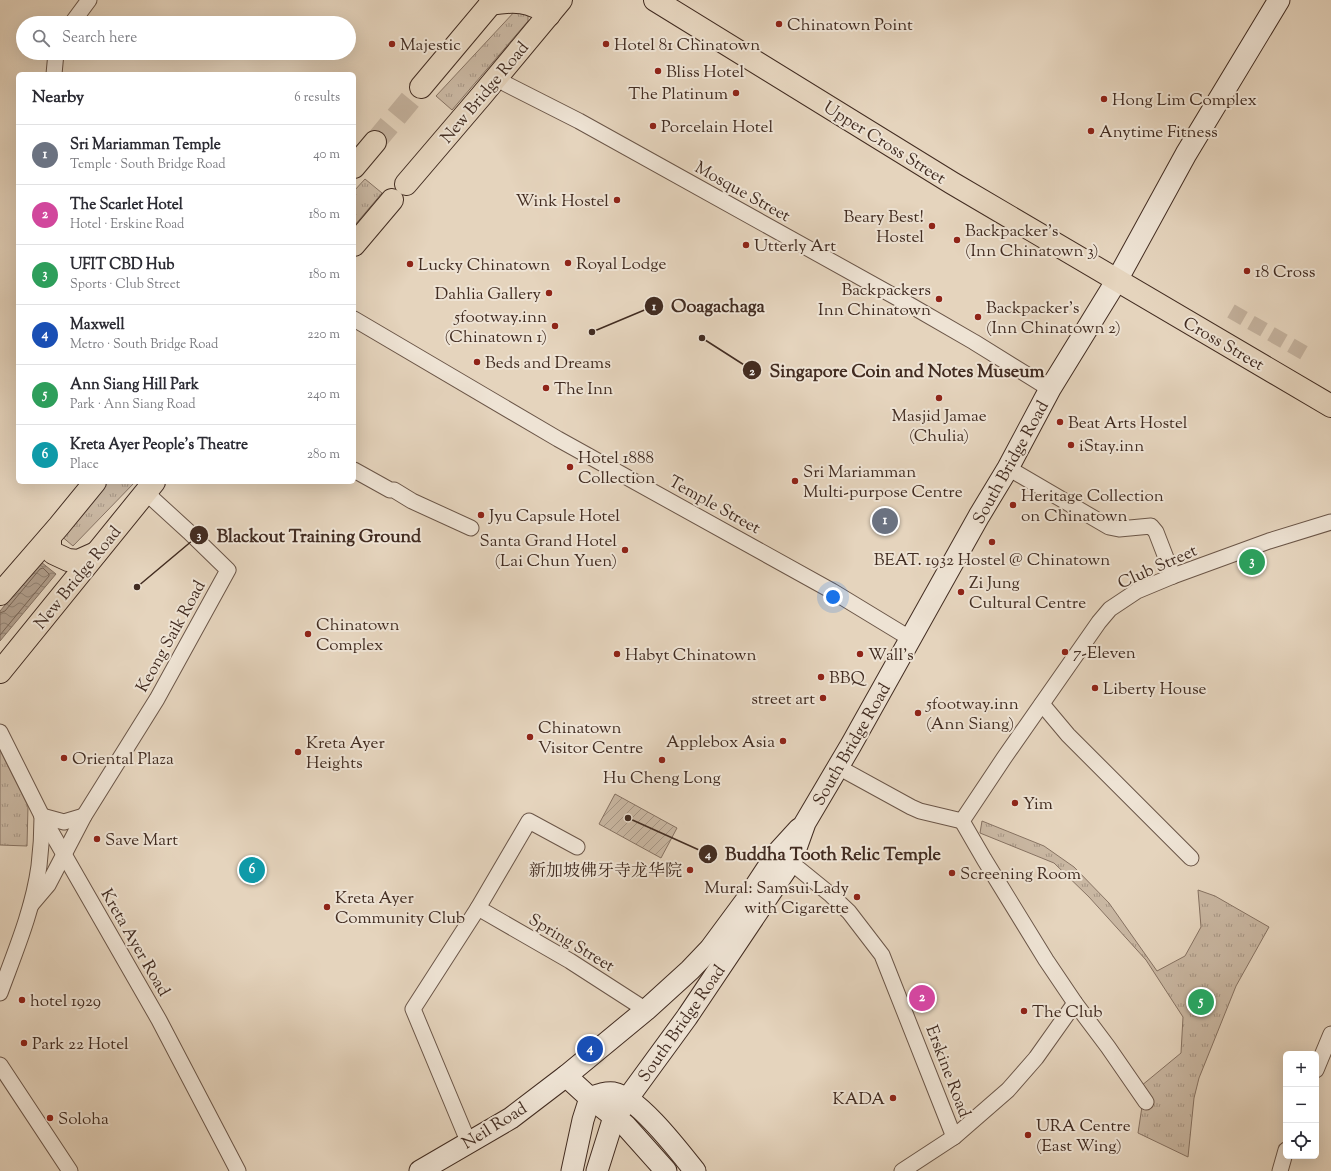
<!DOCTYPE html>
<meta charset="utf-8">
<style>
body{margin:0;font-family:"Sorts Mill Goudy","Noto Serif SC",serif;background:#f2f2f3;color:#2b2b33}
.controls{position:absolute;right:12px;bottom:12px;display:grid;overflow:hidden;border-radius:6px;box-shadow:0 4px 16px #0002}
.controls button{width:36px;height:36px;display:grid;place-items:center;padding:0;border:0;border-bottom:1px solid #e1e1e2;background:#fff;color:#2b2b33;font:20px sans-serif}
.you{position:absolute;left:833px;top:597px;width:14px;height:14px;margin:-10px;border:3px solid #fff;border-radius:50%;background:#1a73e8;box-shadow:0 0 0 6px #1a73e833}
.badge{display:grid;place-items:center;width:26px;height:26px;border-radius:50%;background:#b45309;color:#fff;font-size:13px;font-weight:700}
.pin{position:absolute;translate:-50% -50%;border:2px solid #fff;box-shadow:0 1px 4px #0006}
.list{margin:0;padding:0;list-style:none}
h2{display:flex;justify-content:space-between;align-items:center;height:52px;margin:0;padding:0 16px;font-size:17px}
h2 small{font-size:13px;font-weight:400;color:#7c7c81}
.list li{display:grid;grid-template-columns:26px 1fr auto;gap:12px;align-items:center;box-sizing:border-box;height:60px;padding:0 16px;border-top:1px solid #e1e1e2}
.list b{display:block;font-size:15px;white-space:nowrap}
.list p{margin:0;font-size:13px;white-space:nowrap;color:#7c7c81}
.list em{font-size:13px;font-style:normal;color:#7c7c81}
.icon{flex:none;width:22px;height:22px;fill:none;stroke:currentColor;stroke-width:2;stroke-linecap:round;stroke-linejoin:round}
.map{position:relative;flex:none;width:1331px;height:1171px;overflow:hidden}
.search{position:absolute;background:#fff;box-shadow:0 4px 16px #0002;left:16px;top:16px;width:340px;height:44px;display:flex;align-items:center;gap:10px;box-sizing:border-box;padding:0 14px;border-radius:22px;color:#7c7c81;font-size:15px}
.panel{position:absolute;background:#fff;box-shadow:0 4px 16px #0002;left:16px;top:72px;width:340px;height:412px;border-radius:6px}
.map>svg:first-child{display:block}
.grass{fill:url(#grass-tufts);stroke:#867262}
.garden{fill:url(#garden-furrows);stroke:#867262}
.water{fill:url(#water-waves);stroke:#836f5f}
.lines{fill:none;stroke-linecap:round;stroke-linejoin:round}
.shore{stroke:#786454;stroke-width:1}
.minor-tunnel{stroke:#c4b29e;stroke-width:15;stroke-dasharray:15 8;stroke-linecap:butt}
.primary-tunnel{stroke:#c4b29e;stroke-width:22;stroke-dasharray:22 11;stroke-linecap:butt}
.minor-casing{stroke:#6b5648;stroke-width:17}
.secondary-casing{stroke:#422c21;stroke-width:23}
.primary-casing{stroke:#422c21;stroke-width:24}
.minor{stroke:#eee3d4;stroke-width:15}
.secondary{stroke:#eee3d4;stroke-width:21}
.primary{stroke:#e5d4bd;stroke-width:22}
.poi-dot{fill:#8f2418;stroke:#eee3d4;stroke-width:1.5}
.labels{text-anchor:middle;stroke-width:4;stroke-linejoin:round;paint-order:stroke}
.poi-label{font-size:17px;fill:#422c21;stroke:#eee3d4;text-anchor:start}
.street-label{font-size:17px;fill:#422c21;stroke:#eee3d4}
.leader{fill:none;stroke:#422c21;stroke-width:1.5}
.callout-dot{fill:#422c21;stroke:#eee3d4;stroke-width:1.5}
.mark-label{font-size:12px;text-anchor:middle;font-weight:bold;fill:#fff}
.callout-label{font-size:18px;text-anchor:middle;font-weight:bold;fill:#422c21;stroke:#eee3d4;stroke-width:4;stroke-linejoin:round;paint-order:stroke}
</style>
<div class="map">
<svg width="1331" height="1171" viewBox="0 0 1331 1171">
<defs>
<pattern id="grass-tufts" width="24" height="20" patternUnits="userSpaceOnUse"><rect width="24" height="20" fill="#c9b7a2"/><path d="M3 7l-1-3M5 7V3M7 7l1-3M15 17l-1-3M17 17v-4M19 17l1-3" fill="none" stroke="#a59584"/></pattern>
<pattern id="garden-furrows" width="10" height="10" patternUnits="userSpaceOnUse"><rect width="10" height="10" fill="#c9b7a2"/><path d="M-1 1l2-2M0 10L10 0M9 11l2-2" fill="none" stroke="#a59584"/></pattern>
<pattern id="water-waves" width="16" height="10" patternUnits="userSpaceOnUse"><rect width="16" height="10" fill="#ae9b88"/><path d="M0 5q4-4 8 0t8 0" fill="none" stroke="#8f7f6f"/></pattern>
</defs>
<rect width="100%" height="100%" fill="#e5d4bd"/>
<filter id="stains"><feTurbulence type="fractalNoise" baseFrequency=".005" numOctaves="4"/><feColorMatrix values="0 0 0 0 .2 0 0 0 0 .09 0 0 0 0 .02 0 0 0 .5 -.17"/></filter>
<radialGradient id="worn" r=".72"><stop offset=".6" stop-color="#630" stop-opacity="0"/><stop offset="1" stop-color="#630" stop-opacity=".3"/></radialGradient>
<!-- grass -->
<g class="grass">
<path d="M516 10 528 14V21L452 110 436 96Z"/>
<path d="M365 179 382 193 354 226V191Z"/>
<path d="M105 482H135L73 546 60 535Z"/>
<path d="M0 750 28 806 27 846 0 845Z"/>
<path d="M982 821 1044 846 1074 867 1109 903 1157 971 1185 956 1201 927 1198 890 1215 896 1269 927 1236 986 1199 1078 1194 1098 1188 1157 1138 1133 1143 1100 1141 1086 1181 1053 1183 1017 1146 960 1089 897 1054 863 980 833Z"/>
</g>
<!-- garden -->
<path class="garden" d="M615 794 677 828 661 858 599 824Z"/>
<!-- water -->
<path class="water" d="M41 562 56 574 0 641V611Z"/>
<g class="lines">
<!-- shore -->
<path class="shore" d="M0 613 5 611 40 569 43 568 49 574V576L0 635"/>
<!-- minor-tunnel -->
<path class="minor-tunnel" d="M1231 311 1308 355"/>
<!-- primary-tunnel -->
<path class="primary-tunnel" d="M375 142 421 87"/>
<!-- minor casing -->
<g class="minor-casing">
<g id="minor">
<path d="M72 23 89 0"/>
<path d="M54 74 56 53"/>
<path d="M498 76 506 84 579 121 910 305 974 342 1050 389"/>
<path d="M354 319 558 439 832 591 911 639"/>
<path d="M1008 468 1109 527 1119 529 1151 526 1156 532 1173 576"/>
<path d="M354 470 390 490H394L412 501 471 528"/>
<path d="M1042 704 1068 735 1191 858"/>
<path d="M0 732 42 816 159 1020 238 1171"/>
<path d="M838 767 911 807 920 811 962 821"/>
<path d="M42 816 64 822 84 816"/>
<path d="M962 821 1004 758 1099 622 1110 609 1137 591 1173 576 1269 541 1331 522"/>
<path d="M962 821 984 859 1046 960 1075 1003 1108 1047 1146 1102"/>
<path d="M783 856 831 895 849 912 882 955 954 1137"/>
<path d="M31 905 48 885 84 816 157 699 228 570 189 532 154 500 146 491"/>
<path d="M478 908 570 961 646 1010"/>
<path d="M0 993C15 952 33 910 39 866 41 850 42 833 42 817"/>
<path d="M0 1065 70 1171"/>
<path d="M1316 1070 1331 1034"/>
<path d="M468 1141 413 1009 478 908 529 821 577 847"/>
<path d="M902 1171 954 1137 1008 1090 1036 1058 1075 1003"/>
<path d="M1280 1171 1286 1150"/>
</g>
</g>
<!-- secondary casing -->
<g class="secondary-casing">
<g id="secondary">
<path d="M566 1076 590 1098 625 1125 666 1171"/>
<path d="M420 1171 511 1118 566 1076 646 1010 690 970 710 949 747 899 778 852 799 829"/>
<path d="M572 1171 583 1120 590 1098C598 1095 605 1092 614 1093 638 1097 679 1151 695 1171"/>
<path d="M597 1171 614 1117 629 1100 633 1091 687 1017 791 862 805 823 851 745 979 516 1008 468 1050 389 1117 280 1186 154 1279 0"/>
</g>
</g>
<!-- primary casing -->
<g class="primary-casing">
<g id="primary">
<path d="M655 0 952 183 1331 406"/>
<path d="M490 4C514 0 530 0 549 15"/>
<path d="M421 87 494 0"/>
<path d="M354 167 375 142"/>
<path d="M406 184 482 95 561 0"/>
<path d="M354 245 392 200"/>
<path d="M50 537V547L53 553 68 560 78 561 96 553"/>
<path d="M0 594 59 526 95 482"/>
<path d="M0 672 154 482"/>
</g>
</g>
<!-- minor -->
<use href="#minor" class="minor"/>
<!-- secondary -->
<use href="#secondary" class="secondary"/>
<!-- primary -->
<use href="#primary" class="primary"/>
</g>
<!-- markers -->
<g class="poi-dot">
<circle cx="779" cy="24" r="4"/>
<circle cx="392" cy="44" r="4"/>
<circle cx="606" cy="44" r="4"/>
<circle cx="658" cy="71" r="4"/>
<circle cx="736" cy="93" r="4"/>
<circle cx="1104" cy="99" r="4"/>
<circle cx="653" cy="126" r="4"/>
<circle cx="1091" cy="131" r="4"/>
<circle cx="617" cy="200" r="4"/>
<circle cx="932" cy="226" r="4"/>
<circle cx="957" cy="240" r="4"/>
<circle cx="746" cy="245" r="4"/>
<circle cx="568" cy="263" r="4"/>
<circle cx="410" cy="264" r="4"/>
<circle cx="1247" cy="271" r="4"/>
<circle cx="549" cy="293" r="4"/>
<circle cx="939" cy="299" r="4"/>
<circle cx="978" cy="317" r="4"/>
<circle cx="555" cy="326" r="4"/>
<circle cx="477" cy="362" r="4"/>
<circle cx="546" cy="388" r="4"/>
<circle cx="939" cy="398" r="4"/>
<circle cx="1060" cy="422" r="4"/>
<circle cx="1071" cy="445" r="4"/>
<circle cx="570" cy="467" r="4"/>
<circle cx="795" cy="481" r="4"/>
<circle cx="1013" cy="505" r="4"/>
<circle cx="481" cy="515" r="4"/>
<circle cx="992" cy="542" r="4"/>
<circle cx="625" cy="550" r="4"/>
<circle cx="961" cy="592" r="4"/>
<circle cx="308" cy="634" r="4"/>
<circle cx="1065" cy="652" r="4"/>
<circle cx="617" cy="654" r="4"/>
<circle cx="860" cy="654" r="4"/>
<circle cx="821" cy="677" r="4"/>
<circle cx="1095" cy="688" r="4"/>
<circle cx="823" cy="698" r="4"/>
<circle cx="918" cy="713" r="4"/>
<circle cx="530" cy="737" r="4"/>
<circle cx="783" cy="741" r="4"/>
<circle cx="298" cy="752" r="4"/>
<circle cx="64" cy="758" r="4"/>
<circle cx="662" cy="760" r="4"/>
<circle cx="1015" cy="803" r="4"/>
<circle cx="97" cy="839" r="4"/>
<circle cx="690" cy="870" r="4"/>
<circle cx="952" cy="873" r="4"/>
<circle cx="857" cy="897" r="4"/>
<circle cx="327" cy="907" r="4"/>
<circle cx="22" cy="1000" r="4"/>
<circle cx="1024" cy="1011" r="4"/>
<circle cx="24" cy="1043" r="4"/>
<circle cx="893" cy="1098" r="4"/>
<circle cx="50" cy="1118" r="4"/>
<circle cx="1028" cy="1135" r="4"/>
</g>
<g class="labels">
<!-- poi labels -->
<g class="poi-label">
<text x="787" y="30">Chinatown Point</text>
<text x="400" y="50">Majestic</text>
<text x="614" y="50">Hotel 81 Chinatown</text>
<text x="666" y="77">Bliss Hotel</text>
<text x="728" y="99" text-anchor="end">The Platinum</text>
<text x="1112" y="105">Hong Lim Complex</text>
<text x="661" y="132">Porcelain Hotel</text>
<text x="1099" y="137">Anytime Fitness</text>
<text x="609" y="206" text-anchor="end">Wink Hostel</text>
<text x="924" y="222" text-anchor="end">Beary Best!<tspan x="924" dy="20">Hostel</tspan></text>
<text x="965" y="236">Backpacker's<tspan x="965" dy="20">(Inn Chinatown 3)</tspan></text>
<text x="754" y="251">Utterly Art</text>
<text x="576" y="269">Royal Lodge</text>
<text x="418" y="270">Lucky Chinatown</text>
<text x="1255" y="277">18 Cross</text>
<text x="931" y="295" text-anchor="end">Backpackers<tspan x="931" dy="20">Inn Chinatown</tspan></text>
<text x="541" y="299" text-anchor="end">Dahlia Gallery</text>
<text x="986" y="313">Backpacker's<tspan x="986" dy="20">(Inn Chinatown 2)</tspan></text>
<text x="547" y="322" text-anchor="end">5footway.inn<tspan x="547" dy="20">(Chinatown 1)</tspan></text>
<text x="485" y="368">Beds and Dreams</text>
<text x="554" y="394">The Inn</text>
<text x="939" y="421" text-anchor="middle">Masjid Jamae<tspan x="939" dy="20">(Chulia)</tspan></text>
<text x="1068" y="428">Beat Arts Hostel</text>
<text x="1079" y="451">iStay.inn</text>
<text x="578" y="463">Hotel 1888<tspan x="578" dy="20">Collection</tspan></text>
<text x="803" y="477">Sri Mariamman<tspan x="803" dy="20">Multi-purpose Centre</tspan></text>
<text x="1021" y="501">Heritage Collection<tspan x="1021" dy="20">on Chinatown</tspan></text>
<text x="489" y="521">Jyu Capsule Hotel</text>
<text x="617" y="546" text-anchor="end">Santa Grand Hotel<tspan x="617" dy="20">(Lai Chun Yuen)</tspan></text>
<text x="992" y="565" text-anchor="middle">BEAT. 1932 Hostel @ Chinatown</text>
<text x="969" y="588">Zi Jung<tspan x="969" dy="20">Cultural Centre</tspan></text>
<text x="316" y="630">Chinatown<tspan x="316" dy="20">Complex</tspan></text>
<text x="1073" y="658">7-Eleven</text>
<text x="625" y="660">Habyt Chinatown</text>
<text x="868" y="660">Wall's</text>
<text x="829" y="683">BBQ</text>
<text x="1103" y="694">Liberty House</text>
<text x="815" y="704" text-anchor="end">street art</text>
<text x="926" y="709">5footway.inn<tspan x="926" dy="20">(Ann Siang)</tspan></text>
<text x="538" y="733">Chinatown<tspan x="538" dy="20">Visitor Centre</tspan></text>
<text x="775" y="747" text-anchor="end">Applebox Asia</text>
<text x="306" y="748">Kreta Ayer<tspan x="306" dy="20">Heights</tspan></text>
<text x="72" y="764">Oriental Plaza</text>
<text x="662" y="783" text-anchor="middle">Hu Cheng Long</text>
<text x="1023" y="809">Yim</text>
<text x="105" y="845">Save Mart</text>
<text x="682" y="876" text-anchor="end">新加坡佛牙寺龙华院</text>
<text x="960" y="879">Screening Room</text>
<text x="849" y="893" text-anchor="end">Mural: Samsui Lady<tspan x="849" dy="20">with Cigarette</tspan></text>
<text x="335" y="903">Kreta Ayer<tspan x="335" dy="20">Community Club</tspan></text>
<text x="30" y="1006">hotel 1929</text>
<text x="1032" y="1017">The Club</text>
<text x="32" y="1049">Park 22 Hotel</text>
<text x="885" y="1104" text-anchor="end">KADA</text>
<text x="58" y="1124">Soloha</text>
<text x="1036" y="1131">URA Centre<tspan x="1036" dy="20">(East Wing)</tspan></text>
</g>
<!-- street labels -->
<g class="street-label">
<text transform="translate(484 92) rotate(-50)" y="6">New Bridge Road</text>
<text transform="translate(885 142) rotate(32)" y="6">Upper Cross Street</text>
<text transform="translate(743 191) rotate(29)" y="6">Mosque Street</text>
<text transform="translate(1224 343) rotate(30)" y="6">Cross Street</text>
<text transform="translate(1010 462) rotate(-61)" y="6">South Bridge Road</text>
<text transform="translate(715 504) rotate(29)" y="6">Temple Street</text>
<text transform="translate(1157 566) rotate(-24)" y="6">Club Street</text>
<text transform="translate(77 577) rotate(-51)" y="6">New Bridge Road</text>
<text transform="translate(170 636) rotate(-61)" y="6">Keong Saik Road</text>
<text transform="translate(851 744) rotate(-60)" y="6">South Bridge Road</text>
<text transform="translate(136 942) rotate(60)" y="6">Kreta Ayer Road</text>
<text transform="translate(572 942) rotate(31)" y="6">Spring Street</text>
<text transform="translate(681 1023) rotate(-55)" y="6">South Bridge Road</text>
<text transform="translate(949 1071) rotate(69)" y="6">Erskine Road</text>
<text transform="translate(494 1125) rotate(-32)" y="6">Neil Road</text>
</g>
</g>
<!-- callouts -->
<path class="leader" d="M592 332L654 306M702 338L752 370M137 587L199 535M628 818L708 854"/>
<g class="callout-dot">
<circle cx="592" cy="332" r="4"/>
<circle cx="702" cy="338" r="4"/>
<circle cx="137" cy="587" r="4"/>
<circle cx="628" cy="818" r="4"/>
<circle cx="654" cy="306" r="10"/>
<circle cx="752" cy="370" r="10"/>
<circle cx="199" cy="535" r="10"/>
<circle cx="708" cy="854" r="10"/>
</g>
<g class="mark-label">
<text x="654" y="310">1</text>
<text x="752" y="375">2</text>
<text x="199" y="539">3</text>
<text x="708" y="858">4</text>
</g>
<g class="callout-label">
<text x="718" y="312">Ooagachaga</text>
<text x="907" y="377">Singapore Coin and Notes Museum</text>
<text x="319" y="542">Blackout Training Ground</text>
<text x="833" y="860">Buddha Tooth Relic Temple</text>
</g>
<rect width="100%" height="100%" filter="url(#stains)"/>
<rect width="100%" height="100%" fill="url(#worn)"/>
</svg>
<div class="controls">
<button>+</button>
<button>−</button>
<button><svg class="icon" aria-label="locate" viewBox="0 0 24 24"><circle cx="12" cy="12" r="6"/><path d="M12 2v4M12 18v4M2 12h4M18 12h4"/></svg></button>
</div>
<div class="you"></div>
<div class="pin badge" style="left:885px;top:521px;background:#6b7280">1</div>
<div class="pin badge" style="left:922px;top:998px;background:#d1479c">2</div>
<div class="pin badge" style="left:1252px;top:562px;background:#2e9e5b">3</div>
<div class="pin badge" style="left:590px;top:1049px;background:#1a4fb4">4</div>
<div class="pin badge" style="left:1201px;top:1002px;background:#2e9e5b">5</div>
<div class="pin badge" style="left:252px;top:870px;background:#0f9aa8">6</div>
<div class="search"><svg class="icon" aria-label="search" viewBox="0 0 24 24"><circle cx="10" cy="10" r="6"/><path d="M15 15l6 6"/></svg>Search here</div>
<section class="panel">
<h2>Nearby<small>6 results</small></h2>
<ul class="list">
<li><span class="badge" style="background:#6b7280">1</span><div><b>Sri Mariamman Temple</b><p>Temple · South Bridge Road</p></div><em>40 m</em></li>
<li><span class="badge" style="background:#d1479c">2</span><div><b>The Scarlet Hotel</b><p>Hotel · Erskine Road</p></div><em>180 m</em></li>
<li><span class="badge" style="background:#2e9e5b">3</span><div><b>UFIT CBD Hub</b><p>Sports · Club Street</p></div><em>180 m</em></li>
<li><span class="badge" style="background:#1a4fb4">4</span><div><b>Maxwell</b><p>Metro · South Bridge Road</p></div><em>220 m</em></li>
<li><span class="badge" style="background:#2e9e5b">5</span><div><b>Ann Siang Hill Park</b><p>Park · Ann Siang Road</p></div><em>240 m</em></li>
<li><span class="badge" style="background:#0f9aa8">6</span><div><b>Kreta Ayer People's Theatre</b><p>Place</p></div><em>280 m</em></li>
</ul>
</section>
</div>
